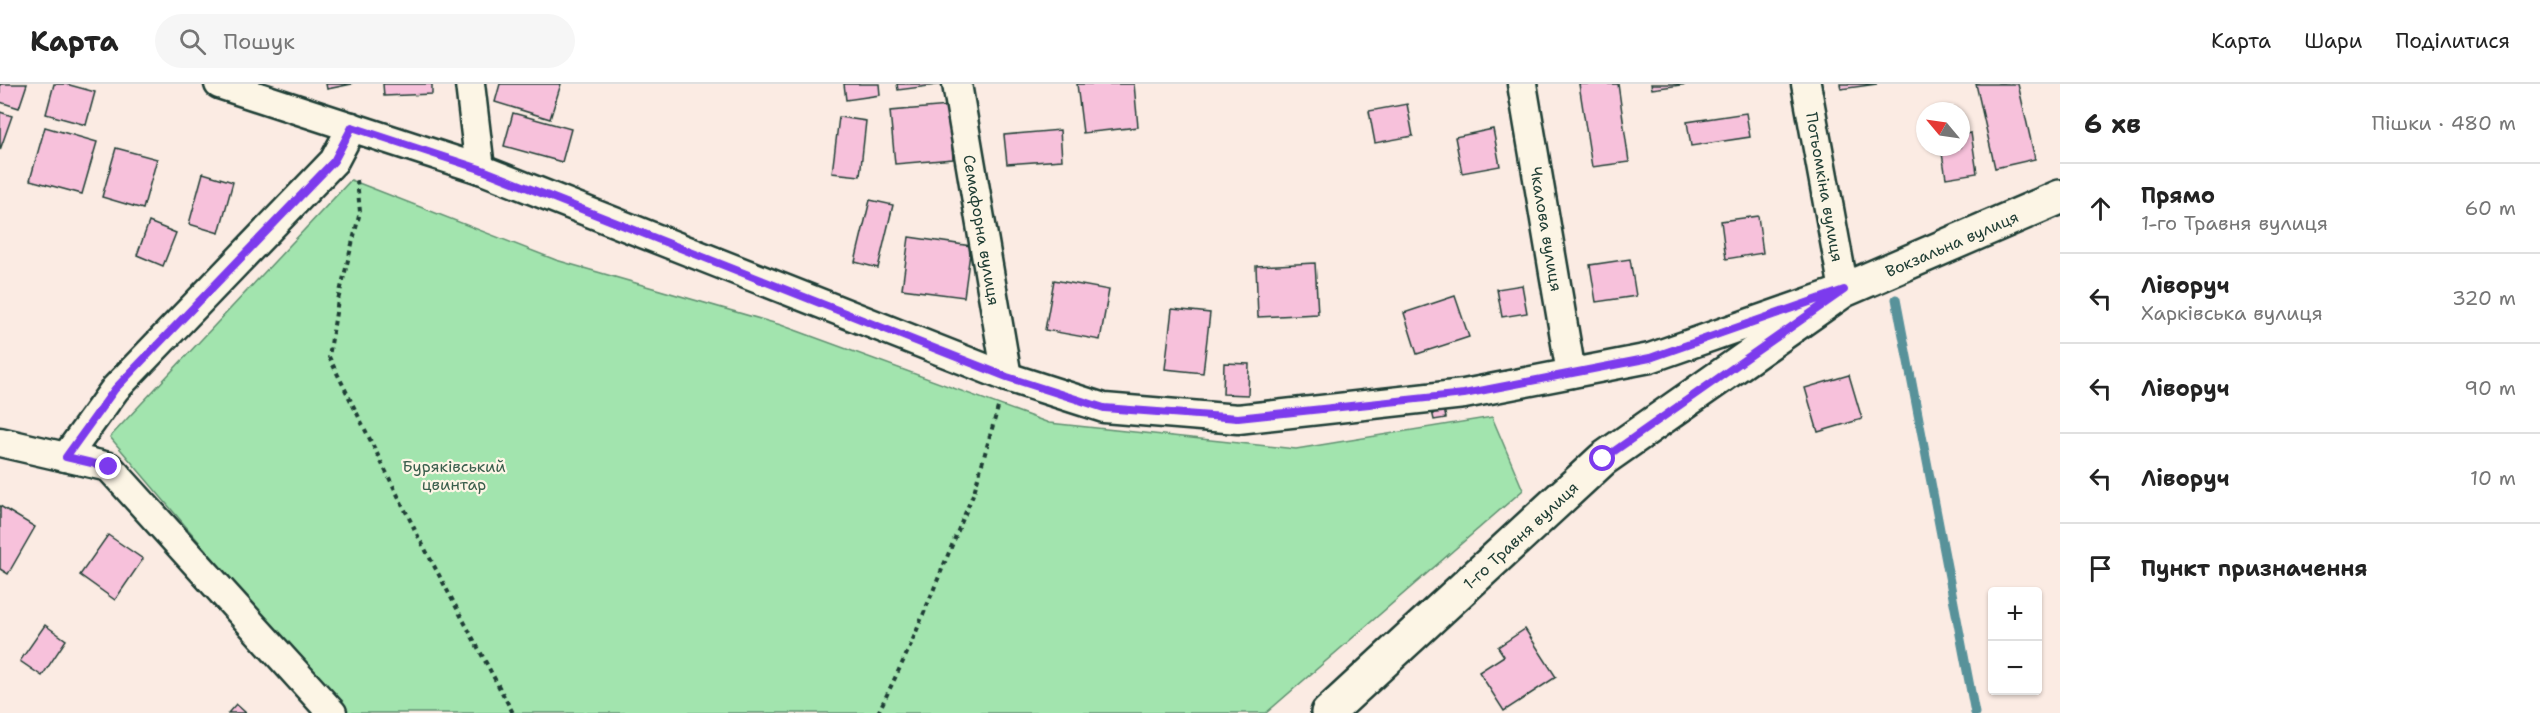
<!DOCTYPE html>
<html lang="uk">
<meta charset="utf-8">
<style>
body{margin:0;font-family:"Shantell Sans",sans-serif;background:#f6f6f6;color:#222}
.controls{position:absolute;right:18px;bottom:18px;display:grid;overflow:hidden;border-radius:6px;box-shadow:0 2px 4px #0004}
.controls button{width:54px;height:54px;display:grid;place-items:center;padding:0;border:0;border-bottom:2px solid #e0e0e0;background:#fff;color:#222;font:30px sans-serif}
.compass{position:absolute;left:1916px;top:18px;width:54px;height:54px;border-radius:50%;background:#fff;box-shadow:0 2px 4px #0004;rotate:299deg}
.stop{position:absolute;width:18px;height:18px;margin:-14px;border:4px solid #7c3aed;border-radius:50%;background:#fff}
.stop.end{background:#7c3aed;border-color:#fff;box-shadow:0 2px 6px #0008}
.list{margin:0;padding:0;list-style:none}
h2{display:flex;justify-content:space-between;align-items:center;height:78px;margin:0;padding:0 24px;font-size:26px}
h2 small{font-size:20px;font-weight:400;color:#767676}
.list li{display:grid;grid-template-columns:39px 1fr auto;gap:18px;align-items:center;box-sizing:border-box;height:90px;padding:0 24px;border-top:2px solid #e0e0e0}
.list b{display:block;font-size:22px;white-space:nowrap}
.list p{margin:0;font-size:20px;white-space:nowrap;color:#767676}
.list em{font-size:20px;font-style:normal;color:#767676}
.icon{flex:none;width:33px;height:33px;fill:none;stroke:currentColor;stroke-width:2;stroke-linecap:round;stroke-linejoin:round}
.map{position:relative;flex:none;width:2060px;height:629px;overflow:hidden}
header{display:flex;align-items:center;gap:36px;box-sizing:border-box;height:84px;padding:0 30px;background:#fff;border-bottom:2px solid #e0e0e0}
header strong{font-size:28px}
nav{display:flex;gap:33px;margin-inline-start:auto;font-size:21px}
.search{width:420px;height:54px;background:#f6f6f6;display:flex;align-items:center;gap:15px;box-sizing:border-box;padding:0 21px;border-radius:33px;color:#767676;font-size:22px}
main{display:flex}
aside{flex:1;background:#fff}
.map>svg:first-child{display:block}
.green{fill:#a2e4ae;stroke:#609071;stroke-width:1.5}
.lines{fill:none;stroke-linecap:round;stroke-linejoin:round}
.stream{stroke:#59929a;stroke-width:9}
.building{fill:#f7c1db;stroke:#1f3d34;stroke-width:1.5}
.street-casing{stroke:#1f3d34;stroke-width:33}
.secondary-casing{stroke:#1f3d34;stroke-width:38}
.path{stroke:#1f3d34;stroke-width:4;stroke-dasharray:4.5 4.5;stroke-linecap:butt}
.street{stroke:#fcf5e5;stroke-width:28}
.secondary{stroke:#fcf5e5;stroke-width:33}
.route{stroke:#7c3aed;stroke-width:8}
.labels{text-anchor:middle;stroke-width:4.5;stroke-linejoin:round;paint-order:stroke}
.street-label{font-size:16px;fill:#1f3d34;stroke:#fcf5e5}
.park-label{font-size:16px;fill:#395e4c;stroke:#fcf5e5}
</style>
<header>
<strong>Карта</strong>
<div class="search"><svg class="icon" aria-label="search" viewBox="0 0 24 24"><circle cx="10" cy="10" r="6"/><path d="M15 15l6 6"/></svg>Пошук</div>
<nav><a>Карта</a><a>Шари</a><a>Поділитися</a></nav>
</header>
<main>
<div class="map">
<svg width="2060" height="629" viewBox="0 0 2060 629">
<rect width="100%" height="100%" fill="#fbebe3"/>
<filter id="ink" filterUnits="userSpaceOnUse"><feTurbulence type="fractalNoise" baseFrequency=".0167" numOctaves="2"/><feDisplacementMap in="SourceGraphic" scale="12" xChannelSelector="R" yChannelSelector="G"/><feConvolveMatrix kernelMatrix="1 2 1 2 8 2 1 2 1" color-interpolation-filters="sRGB"/></filter>
<g filter="url(#ink)">
<!-- green -->
<path class="green" d="M351 96 556 176 781 241 1049 339 1296 365 1492 333 1523 406 1266 629H344L110 353Z"/>
<g class="lines">
<!-- stream -->
<path class="stream" d="M1896 215 1975 629"/>
</g>
<!-- building -->
<g class="building">
<path d="M0 0H27L19 24 0 18Z"/>
<path d="M54 0H66L95 8 86 41 46 30Z"/>
<path d="M326 0H352L327 5Z"/>
<path d="M383 0H432V10L384 12Z"/>
<path d="M500 0H561L550 35 495 18Z"/>
<path d="M844 0H879L880 11 846 16Z"/>
<path d="M897 0H944L898 6Z"/>
<path d="M1077 0H1134L1138 43 1083 49Z"/>
<path d="M1579 0H1618L1629 78 1592 83Z"/>
<path d="M1651 0H1688L1652 5Z"/>
<path d="M1840 0H1877L1841 5Z"/>
<path d="M1976 0H2018L2035 75 1995 84Z"/>
<path d="M1407 20 1413 52 1375 59 1369 27Z"/>
<path d="M949 22 953 75 895 80 890 27Z"/>
<path d="M0 28 12 32 0 66Z"/>
<path d="M513 29 571 45 562 78 504 62Z"/>
<path d="M1746 29 1750 53 1691 62 1687 38Z"/>
<path d="M839 33 866 37 860 92 832 89Z"/>
<path d="M45 43 97 58 82 110 30 96Z"/>
<path d="M1493 45 1500 82 1462 89 1455 53Z"/>
<path d="M1060 46 1062 76 1007 80 1004 51Z"/>
<path d="M1971 49 1977 89 1946 94 1941 63H1961V51Z"/>
<path d="M116 64 157 75 143 125 102 113Z"/>
<path d="M203 89 233 98 219 149 189 140Z"/>
<path d="M870 116 893 121 878 184 855 178Z"/>
<path d="M1758 132 1763 169 1726 175 1721 137Z"/>
<path d="M149 138 176 149 163 182 137 171Z"/>
<path d="M909 153 971 162 964 213 902 205Z"/>
<path d="M1630 175 1636 212 1596 218 1590 181Z"/>
<path d="M1315 179 1318 230 1258 233 1256 182Z"/>
<path d="M1054 196 1109 206 1100 256 1045 246Z"/>
<path d="M1522 201 1527 229 1502 233 1497 205Z"/>
<path d="M1455 212 1469 253 1417 270 1404 229Z"/>
<path d="M1172 225 1210 229 1203 289 1165 285Z"/>
<path d="M1224 279 1249 280 1248 311 1223 310Z"/>
<path d="M1849 291 1862 335 1818 348 1805 304Z"/>
<path d="M1444 325 1446 334 1434 336 1432 327Z"/>
<path d="M0 422 35 443 8 490 0 485Z"/>
<path d="M108 451 143 475 115 516 80 491Z"/>
<path d="M45 541 66 556 42 592 20 577Z"/>
<path d="M1525 545 1556 593 1504 627 1479 588 1504 572 1498 563Z"/>
<path d="M236 620 246 629H228Z"/>
</g>
<g class="lines">
<!-- street casing -->
<g class="street-casing">
<g id="street">
<path d="M219 0 480 85 1007 293 1104 324 1238 335 1464 310 1650 274 1844 206 1806 0"/>
<path d="M470 0 480 85"/>
<path id="s1" d="M957 0 1007 293"/>
<path id="s2" d="M1522 0 1571 289"/>
<path d="M0 358 109 383 332 629"/>
<path d="M66 373 115 305 334 77 352 43"/>
</g>
</g>
<!-- secondary casing -->
<g class="secondary-casing">
<g id="secondary">
<path id="s3" d="M1328 629 1603 375 1844 206 2060 113"/>
</g>
</g>
<!-- path -->
<g class="path">
<path d="M357 96 360 128 338 216 329 273 417 450 513 629"/>
<path d="M878 629 909 565 974 408 999 320"/>
</g>
<!-- street -->
<use href="#street" class="street"/>
<!-- secondary -->
<use href="#secondary" class="secondary"/>
</g>
</g>
<g class="lines" filter="url(#ink)">
<!-- route -->
<path class="route" d="M109 383 66 373 115 305 334 77 352 43 480 85 1007 293 1104 324 1238 334 1464 310 1650 274 1844 206 1603 375"/>
</g>
<g class="labels">
<!-- street labels -->
<g class="street-label">
<text transform="translate(1825 103) rotate(80)" y="6">Потьомкіна вулиця</text>
<text dy="6" stroke="none"><textPath href="#s2" startOffset="147">Чкалова вулиця</textPath></text>
<text dy="6" stroke="none"><textPath href="#s1" startOffset="148">Семафорна вулиця</textPath></text>
<text dy="6" stroke="none"><textPath href="#s3" startOffset="786">Вокзальна вулиця</textPath></text>
<text dy="6" stroke="none"><textPath href="#s3" startOffset="262">1-го Травня вулиця</textPath></text>
</g>
<!-- park labels -->
<g class="park-label">
<text x="454" y="388">Буряківський<tspan x="454" dy="18">цвинтар</tspan></text>
</g>
</g>
</svg>
<div class="controls">
<button>+</button>
<button>−</button>
</div>
<svg class="compass" viewBox="-18 -18 36 36"><path d="M0-13l5 13h-10z" fill="#e53935"/><path d="M0 13l5-13h-10z" fill="#767676"/></svg>
<div class="stop" style="left:1603px;top:375px"></div>
<div class="stop end" style="left:109px;top:383px"></div>
</div>
<aside>
<h2>6 хв<small>Пішки · 480 m</small></h2>
<ul class="list">
<li><svg class="icon" aria-label="ahead" viewBox="0 0 24 24"><path d="M12 20V5M6 11l6-6 6 6"/></svg><div><b>Прямо</b><p>1-го Травня вулиця</p></div><em>60 m</em></li>
<li><svg class="icon" aria-label="left" viewBox="0 0 24 24"><path d="M17 20v-9H6M10 6l-5 5 5 5"/></svg><div><b>Ліворуч</b><p>Харківська вулиця</p></div><em>320 m</em></li>
<li><svg class="icon" aria-label="left" viewBox="0 0 24 24"><path d="M17 20v-9H6M10 6l-5 5 5 5"/></svg><div><b>Ліворуч</b></div><em>90 m</em></li>
<li><svg class="icon" aria-label="left" viewBox="0 0 24 24"><path d="M17 20v-9H6M10 6l-5 5 5 5"/></svg><div><b>Ліворуч</b></div><em>10 m</em></li>
<li><svg class="icon" aria-label="arrive" viewBox="0 0 24 24"><path d="M6 21V4h12l-3 4 3 4H6"/></svg><div><b>Пункт призначення</b></div></li>
</ul>
</aside>
</main>
